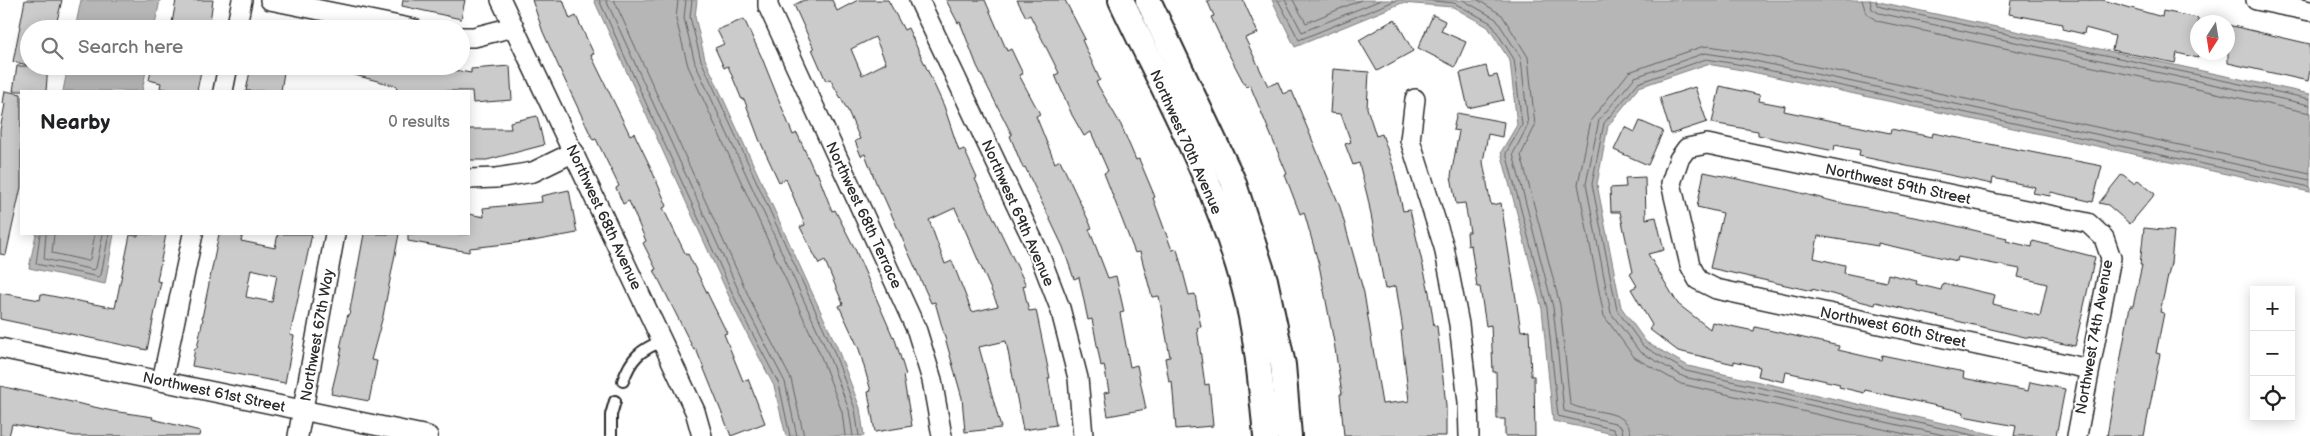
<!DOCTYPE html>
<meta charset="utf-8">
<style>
body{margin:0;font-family:"Balsamiq Sans",sans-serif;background:#f2f2f2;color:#202124}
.controls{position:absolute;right:15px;bottom:15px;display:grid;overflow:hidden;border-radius:0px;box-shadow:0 2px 12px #0003}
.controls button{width:45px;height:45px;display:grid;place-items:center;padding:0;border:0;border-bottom:1px solid #e0e0e0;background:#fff;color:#202124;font:25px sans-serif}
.compass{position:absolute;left:2190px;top:15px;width:45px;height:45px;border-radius:50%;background:#fff;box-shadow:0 2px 12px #0003;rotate:192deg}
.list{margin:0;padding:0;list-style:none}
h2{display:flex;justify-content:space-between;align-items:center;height:65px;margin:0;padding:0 20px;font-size:21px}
h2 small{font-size:16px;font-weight:400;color:#757577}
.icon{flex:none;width:28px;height:28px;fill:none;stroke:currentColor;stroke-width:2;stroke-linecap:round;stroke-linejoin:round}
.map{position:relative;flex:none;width:2310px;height:436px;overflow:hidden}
.search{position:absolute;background:#fff;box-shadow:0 2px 12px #0003;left:20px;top:20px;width:450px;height:55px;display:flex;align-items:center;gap:12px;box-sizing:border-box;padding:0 18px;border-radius:28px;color:#757577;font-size:19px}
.panel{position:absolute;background:#fff;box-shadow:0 2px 12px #0003;left:20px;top:90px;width:450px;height:145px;border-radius:0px}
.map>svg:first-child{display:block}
.water{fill:#b6b6b6;stroke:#7e7e7e}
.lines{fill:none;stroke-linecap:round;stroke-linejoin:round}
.shore{stroke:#636363;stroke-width:1}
.building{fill:#cbcbcb;stroke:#2b2b2b;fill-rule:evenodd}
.service-casing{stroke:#2b2b2b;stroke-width:14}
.minor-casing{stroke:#2b2b2b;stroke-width:22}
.tertiary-casing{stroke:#2b2b2b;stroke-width:28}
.service{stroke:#fff;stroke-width:10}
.minor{stroke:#fff;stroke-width:19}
.tertiary{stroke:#fff;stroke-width:24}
.labels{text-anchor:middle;stroke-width:4;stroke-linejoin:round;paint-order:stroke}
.street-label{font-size:15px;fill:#2b2b2b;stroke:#fff}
</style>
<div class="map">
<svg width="2310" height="436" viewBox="0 0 2310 436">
<rect width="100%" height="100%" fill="#fff"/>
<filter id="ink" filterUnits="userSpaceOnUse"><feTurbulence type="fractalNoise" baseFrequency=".02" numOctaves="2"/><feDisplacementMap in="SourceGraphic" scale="10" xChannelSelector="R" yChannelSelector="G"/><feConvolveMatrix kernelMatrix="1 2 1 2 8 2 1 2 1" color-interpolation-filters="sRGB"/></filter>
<g filter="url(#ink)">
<!-- water -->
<g class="water">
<path d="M81 0H160L154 29H75Z"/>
<path d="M594 0H697L695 17 705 59 837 347 860 408 864 436H786L774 386 738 316Z"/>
<path d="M1272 0H1870L2310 94V192L1748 71 1707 64 1639 87 1608 126 1597 184 1621 307 1646 342 1688 366 2000 436H1623L1553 421 1542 309 1501 152 1517 125 1510 61 1488 27 1453 7 1402 3 1295 47Z"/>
<path d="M68 66H147L142 91H63Z"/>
<path d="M36 234H114L105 284 29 268Z"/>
</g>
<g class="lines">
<!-- shore -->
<g class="shore">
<path d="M599 0 742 314 779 384 790 436"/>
<path d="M606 0 748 311 785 382 797 436"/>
<path d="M614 0 754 308 791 379 804 436"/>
<path d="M678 0 676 19 688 66 820 354 842 412 845 436"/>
<path d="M686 0 684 18 695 63 827 351 849 410 853 436"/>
<path d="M692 0 690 17 701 60 833 349 855 409 859 436"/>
<path d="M1278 0 1299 40 1397 0"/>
<path d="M1285 0 1302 32 1381 0"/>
<path d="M1293 0 1306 23 1361 0"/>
<path d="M1424 0 1454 3 1491 23 1514 59 1522 125 1506 153 1547 308 1558 416 1613 429 1617 436"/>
<path d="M1463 0 1496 19 1521 58 1528 125 1513 154 1553 307 1564 411 1615 423 1622 428 1623 436"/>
<path d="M1478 0 1502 15 1528 57 1535 126 1521 155 1560 305 1570 404C1589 415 1630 406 1631 436"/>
<path d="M1862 0 1866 13 1877 21 2310 113"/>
<path d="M1870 0 1872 9 1879 13 2310 105"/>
<path d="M1876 0 1877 5 1881 7 2310 99"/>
<path d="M40 234 36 264 99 277 101 275 109 234"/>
<path d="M46 234 44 259 94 270 96 268 103 234"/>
<path d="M54 234 52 253 88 261 90 259 95 234"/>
<path d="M1914 436 1681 384 1634 357 1604 316 1578 184 1591 120 1629 72 1701 47 1709 46 1752 53 2310 173"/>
<path d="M1948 436 1684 377 1639 351 1611 313 1586 184 1599 120 1635 77 1705 53 1750 60 2310 180"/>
<path d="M1977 436 1686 371 1643 346 1617 310 1592 184 1604 123 1638 83 1706 59 1749 66 2310 187"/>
</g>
</g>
<!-- building -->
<g class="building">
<path d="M25 0H62L55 29H29V65L13 62Z"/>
<path d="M176 0H213L209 29H171Z"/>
<path d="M403 0H465L461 19 402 6Z"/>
<path d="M532 0H563L570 19 576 16 594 54 591 55 630 135 634 133 650 166 667 206 663 208 686 255 688 254 727 333 724 334 743 381 748 379 765 423 731 436 696 349 694 350 654 270 656 269 643 243 646 241 629 201 623 204 616 188 619 186 596 139 593 140 562 74 543 32Z"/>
<path d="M804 0H832L837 11 858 0H888L904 30 908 28 944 106 959 151 964 149 977 178 975 179 1026 285 1023 286 1029 311 1036 310 1050 378H1048L1056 425 1023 430 1006 341 979 347 1001 428 965 432 962 398 935 302 931 303 882 193H880L865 154 861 156 855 141 860 139 848 111 830 79 826 81 812 49H814L794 5ZM875 37 886 63 862 75 851 49ZM955 208 966 232 998 306 972 312 952 261 945 264 929 220Z"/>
<path d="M946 0H985L1007 51 1011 49 1023 74 1019 75 1040 114 1036 116 1055 163 1060 160 1092 228 1089 229 1108 278 1116 276 1124 312 1120 313 1130 367 1137 365 1146 409 1108 416 1104 393 1109 392 1104 365 1101 366 1092 319 1088 320 1079 277 1074 279 1063 247 1025 167 1023 168 1010 136 1012 135 977 66 960 22 958 23Z"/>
<path d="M1017 0H1065L1085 39 1082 40 1100 80 1096 82 1121 125 1136 160 1139 159 1155 197 1153 198 1172 250 1177 249 1189 295 1195 294 1201 327 1197 328 1205 385 1209 384 1213 426 1176 429 1172 381 1169 382 1165 358 1170 357 1159 296 1152 297 1140 252 1135 253 1104 173 1108 171 1091 132 1084 136 1072 115 1055 75 1059 73 1030 15 1026 17Z"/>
<path d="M1207 0H1243L1258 33 1245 38 1268 86 1278 82 1283 94 1292 91 1340 207 1364 293 1382 404 1409 401 1401 331 1403 330 1396 286 1385 289 1368 199 1359 163 1353 165 1345 144 1351 142 1341 114 1330 113 1333 69 1369 72 1367 108 1376 136 1382 134 1393 166 1403 211 1410 210 1429 292 1434 326H1437L1446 405V436H1344L1340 394H1342L1334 342 1319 265 1304 212 1300 214 1285 175 1287 174 1250 85 1246 87 1225 47 1211 17 1214 16Z"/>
<path d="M2011 0H2103L2162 17 2163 11 2198 18V58L2177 53 2175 63 2112 50 2115 36 2085 28 2084 34 2062 29 2063 24 2009 14Z"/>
<path d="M1433 15 1445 21 1441 31 1466 42 1455 67 1418 48Z"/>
<path d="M744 19 762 58 793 135 797 133 815 173 817 172 832 211 835 210 855 249 893 337 894 336 906 375 903 376 912 426 875 432 868 392 871 391 859 349 839 306 843 304 825 261 819 264 800 227 805 225 786 179 779 182 759 139 744 99 742 100 728 66 724 68 715 48 724 44 717 30Z"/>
<path d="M1395 19 1413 51 1377 71 1359 40Z"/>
<path d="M2228 25 2310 44V70L2308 81 2228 63Z"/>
<path d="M17 66H48L46 91H13Z"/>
<path d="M152 66H202L197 91H177L160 88 161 83 149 80Z"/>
<path d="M251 66H285L281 91H246Z"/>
<path d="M340 66H431L471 73V69L510 66 512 100 473 103 472 91H396L397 86 339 71Z"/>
<path d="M1486 66 1489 77 1497 75 1504 100 1468 108 1460 73Z"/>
<path d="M1720 86 1760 95 1759 101 1785 106 1784 111 1890 133 1891 129 1932 137 1933 133 2102 166 2093 202 2051 192 2050 196 2033 193 2035 187 1993 178 1992 184 1859 156 1860 150 1835 145 1834 151 1758 135V131L1712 123Z"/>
<path d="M1695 87 1707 122 1671 134 1660 98Z"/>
<path d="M5 91 21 94V187L6 255 0 254V130L5 104 3 103Z"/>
<path d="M1457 113 1504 122 1502 137 1488 134 1483 162 1491 205 1501 203 1521 331 1529 330 1531 376H1534L1535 436H1505V419H1497L1496 372H1493L1491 325 1486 326 1480 287H1477L1471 245 1468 246 1467 232H1470L1465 203 1456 204 1451 176 1459 131 1453 130Z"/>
<path d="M537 116 544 145 487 160H469V129H511L510 122Z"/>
<path d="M1640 121 1663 131 1648 165 1614 150 1625 127 1635 132Z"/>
<path d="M1704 172 1789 190 1840 203 1935 221 2007 238 2006 241 2032 247 2033 241 2095 257 2075 346 2029 337V338L1876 302 1875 305 1812 289V291L1710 268 1723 213 1697 207ZM1818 236 1878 246V243L1957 261 1958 257 2020 269 2018 277 2047 284 2040 316 1993 304 1995 295 1943 283 1941 290 1916 284 1917 281 1888 274 1886 282 1844 273 1845 265 1814 258Z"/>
<path d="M2122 174 2135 184 2138 180 2155 194 2130 224 2108 205 2099 203Z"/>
<path d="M1645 177 1646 219 1656 217 1664 250 1648 254 1678 304 1710 329 1712 322 1754 331 1755 327 1839 346 1838 350 1881 360 1882 355 1964 372 1963 378 2028 391 2030 382 2065 389 2056 436H2014L2016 426 1963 416 1964 412 1865 390 1864 393 1839 387 1840 384 1786 372 1784 382 1758 376 1760 367 1734 361V364L1678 351 1649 329 1652 325 1631 289 1637 286 1630 274 1633 272 1620 212H1611L1610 188 1626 187 1625 178Z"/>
<path d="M569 190 577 233 533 241 470 248 469 252 408 241V234H469V214L484 217 483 208 542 202 541 196Z"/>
<path d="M2144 228 2174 231 2171 263 2160 312 2164 313 2156 353 2160 354 2144 436H2107L2130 306H2133L2142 265H2140Z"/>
<path d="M138 234H166L157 281 161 282 147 350 0 319V293L40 300 41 294 115 308 130 235 138 236Z"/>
<path d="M219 234H243L241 241 275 248 278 234H312L290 335 294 336 285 383 192 366 195 348H197L203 319 202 318ZM251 269 277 275 272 302 246 297Z"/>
<path d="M364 234H399L383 316 371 360 377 361 369 401 331 394 342 348H340L348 314 349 315Z"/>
<path d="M0 386 112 411 153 417 152 419 200 431 199 436H75L12 424 9 436H0Z"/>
</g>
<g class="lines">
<!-- service casing -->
<g class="service-casing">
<g id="service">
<path d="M623 381C631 358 640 350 662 341"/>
<path d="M611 436V415L615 401"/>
</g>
</g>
<!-- minor casing -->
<g class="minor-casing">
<g id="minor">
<path d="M270 0 414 29"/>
<path d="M501 0 695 411 702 436"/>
<path d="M768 0V6L917 331 932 380 942 436"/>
<path d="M919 0 1038 251 1060 308 1078 378 1083 436"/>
<path d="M2256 0 2310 11"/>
<path d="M236 29 242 0"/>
<path d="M461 37H474L513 27"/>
<path d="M223 91 228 66"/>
<path d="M1415 99 1410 140 1444 247 1459 324 1468 402 1469 436"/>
<path d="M469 179 496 178 533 172 574 152"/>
<path d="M0 348 428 436"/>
<path d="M162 381 193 234"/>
<path d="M298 436 335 234"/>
<path d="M2077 436 2111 258 2104 238 2088 223 1707 144 1687 148 1679 159 1671 183 1690 265 1698 280 1716 289 2089 369"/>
</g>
</g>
<!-- tertiary casing -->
<g class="tertiary-casing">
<g id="tertiary">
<path d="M1121 0C1165 93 1217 186 1244 286 1257 334 1261 386 1266 436"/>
<path d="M1148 0 1233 181 1265 280 1283 365 1289 436"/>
</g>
</g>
<!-- service -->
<use href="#service" class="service"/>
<!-- minor -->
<use href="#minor" class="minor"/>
<!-- tertiary -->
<use href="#tertiary" class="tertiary"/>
</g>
</g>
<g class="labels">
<!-- street labels -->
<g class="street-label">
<text transform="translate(1186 142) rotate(66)" y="5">Northwest 70th Avenue</text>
<text transform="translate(1898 184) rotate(12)" y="5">Northwest 59th Street</text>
<text transform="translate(1018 213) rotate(66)" y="5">Northwest 69th Avenue</text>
<text transform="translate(864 215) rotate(65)" y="5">Northwest 68th Terrace</text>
<text transform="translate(604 217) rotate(65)" y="5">Northwest 68th Avenue</text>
<text transform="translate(1893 327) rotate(12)" y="5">Northwest 60th Street</text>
<text transform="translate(317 335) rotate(-80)" y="5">Northwest 67th Way</text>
<text transform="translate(2094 337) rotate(-80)" y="5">Northwest 74th Avenue</text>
<text transform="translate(214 392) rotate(12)" y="5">Northwest 61st Street</text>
</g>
</g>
</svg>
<div class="controls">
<button>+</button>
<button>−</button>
<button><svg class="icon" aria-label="locate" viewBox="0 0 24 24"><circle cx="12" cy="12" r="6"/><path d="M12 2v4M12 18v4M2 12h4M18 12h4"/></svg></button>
</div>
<svg class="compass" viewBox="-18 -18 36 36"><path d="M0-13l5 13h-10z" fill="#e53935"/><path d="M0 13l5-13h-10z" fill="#757577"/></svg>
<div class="search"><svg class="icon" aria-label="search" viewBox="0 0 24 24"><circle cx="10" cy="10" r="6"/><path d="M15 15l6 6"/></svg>Search here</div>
<section class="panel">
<h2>Nearby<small>0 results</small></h2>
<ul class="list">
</ul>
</section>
</div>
